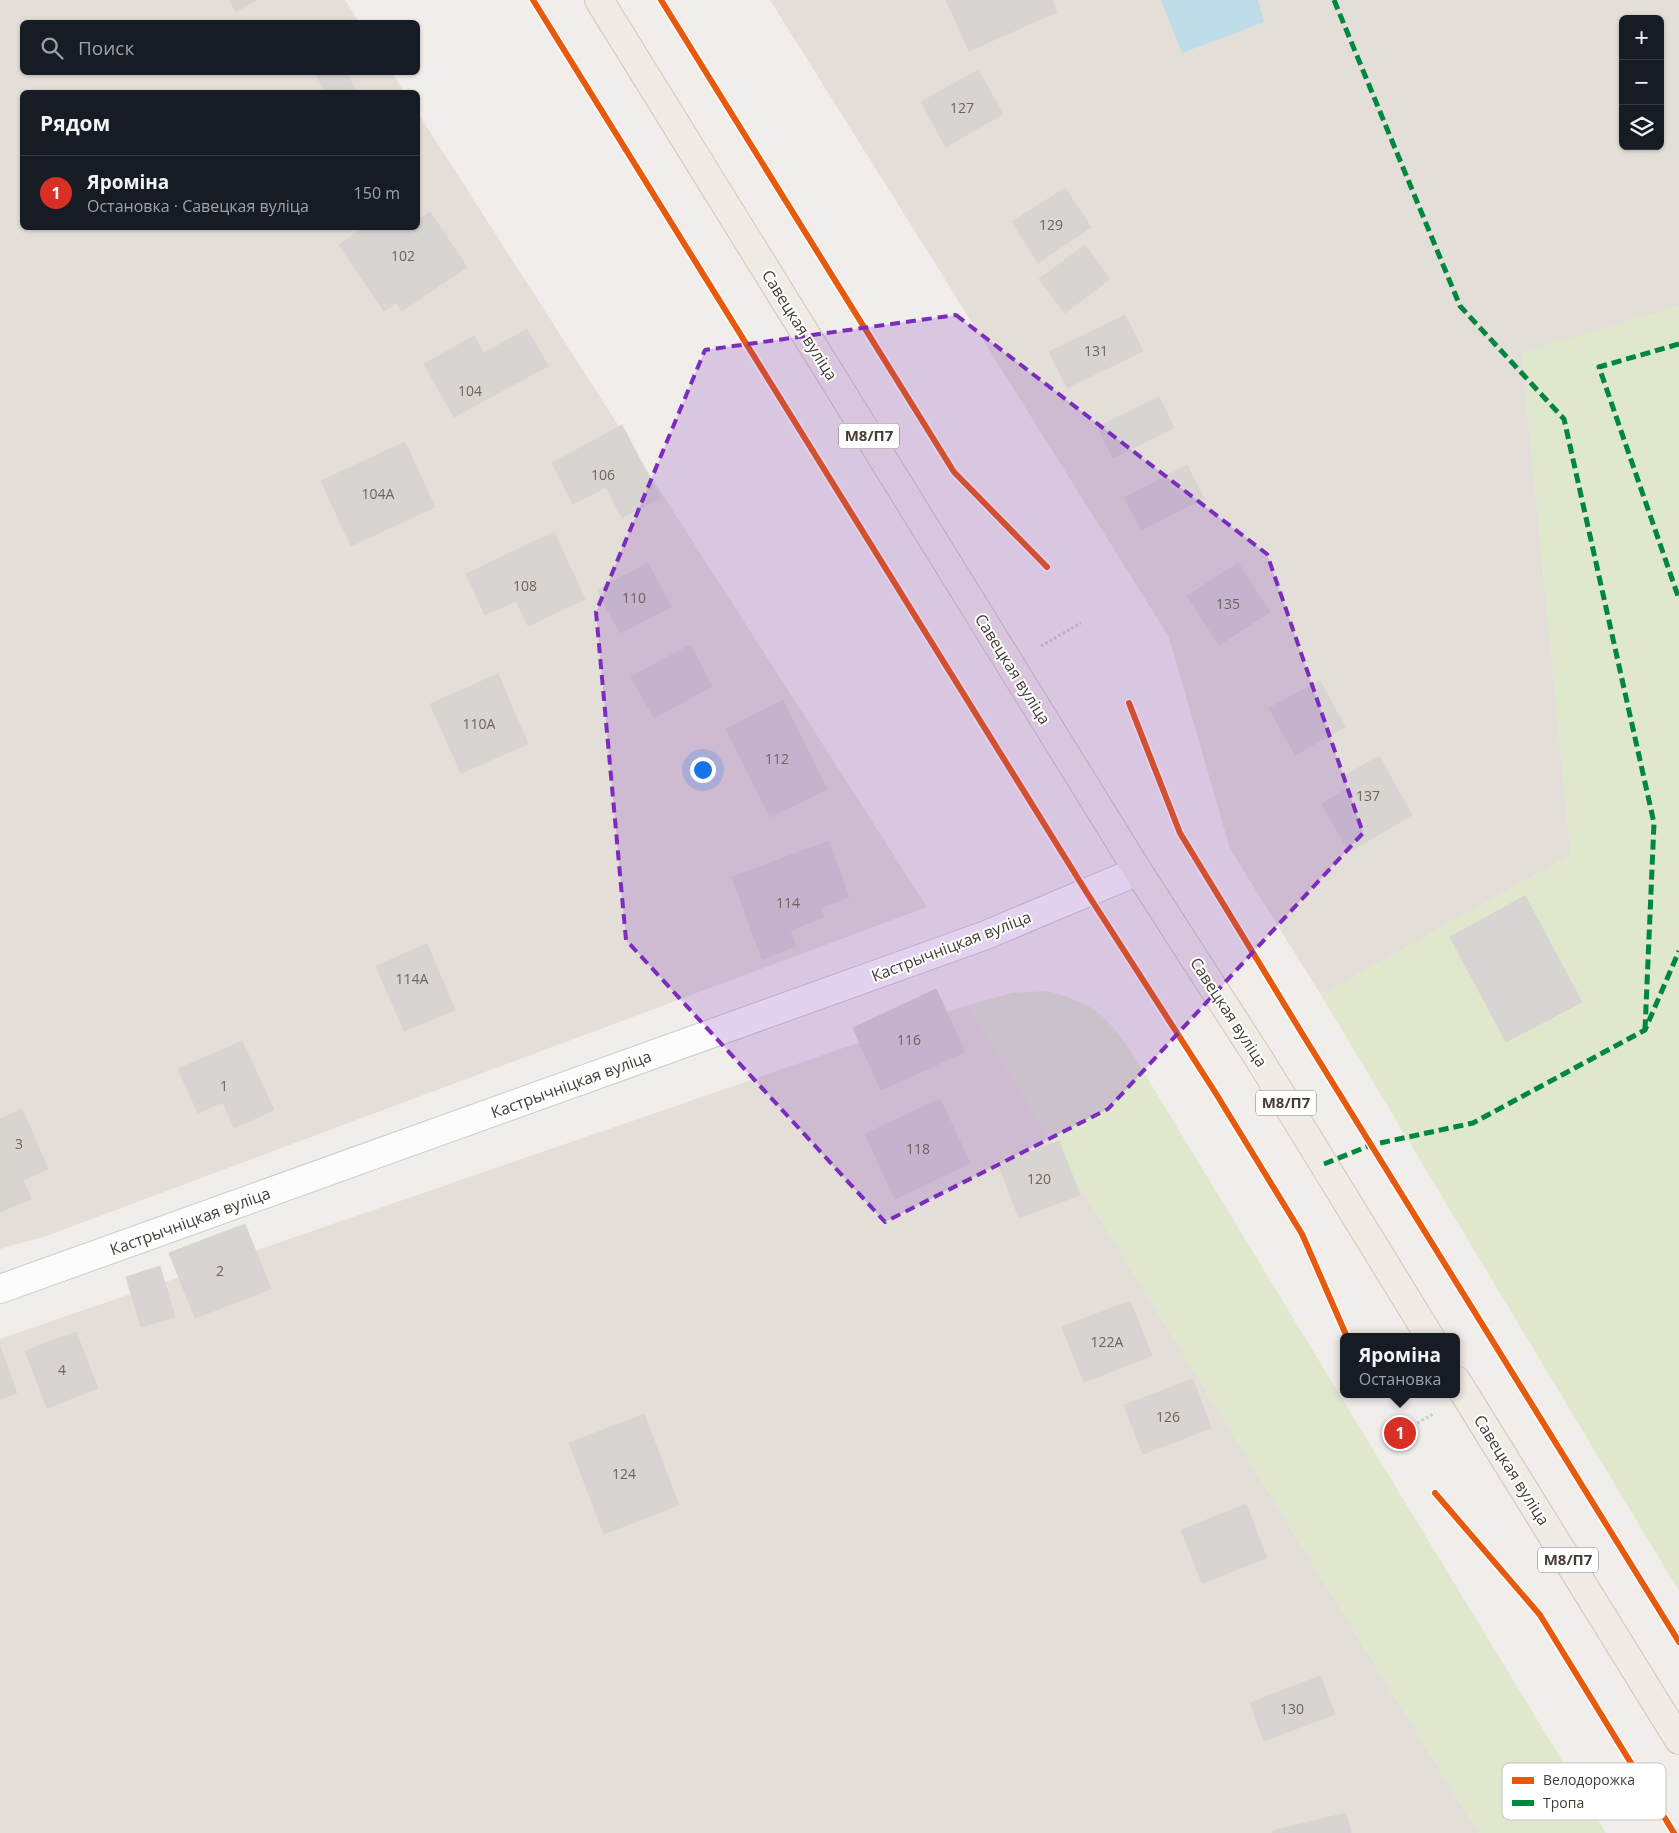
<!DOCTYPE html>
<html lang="ru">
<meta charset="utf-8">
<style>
body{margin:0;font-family:"Open Sans",sans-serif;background:#242831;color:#f1f3f6}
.controls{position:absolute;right:15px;top:15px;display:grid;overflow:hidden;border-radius:8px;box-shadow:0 1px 4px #0004}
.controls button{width:45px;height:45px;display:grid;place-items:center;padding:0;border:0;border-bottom:1px solid #363941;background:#171b24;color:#f1f3f6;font:25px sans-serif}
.you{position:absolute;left:702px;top:769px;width:18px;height:18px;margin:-12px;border:4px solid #fff;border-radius:50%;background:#1a73e8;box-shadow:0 0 0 8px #1a73e833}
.badge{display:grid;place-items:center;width:32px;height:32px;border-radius:50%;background:#d93025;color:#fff;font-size:16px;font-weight:700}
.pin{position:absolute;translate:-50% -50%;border:2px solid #fff;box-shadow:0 1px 5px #0006}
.popup{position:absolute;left:1340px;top:1333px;width:120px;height:65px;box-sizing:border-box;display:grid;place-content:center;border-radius:8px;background:#171b24;filter:drop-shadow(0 1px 4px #0005);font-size:16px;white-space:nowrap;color:#9ea1a6}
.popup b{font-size:19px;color:#f1f3f6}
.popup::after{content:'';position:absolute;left:50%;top:100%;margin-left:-10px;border:10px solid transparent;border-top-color:#171b24}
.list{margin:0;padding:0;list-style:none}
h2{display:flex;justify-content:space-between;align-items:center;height:65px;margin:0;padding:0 20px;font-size:21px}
h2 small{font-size:16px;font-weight:400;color:#9ea1a6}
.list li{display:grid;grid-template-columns:32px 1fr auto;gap:15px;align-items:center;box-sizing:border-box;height:75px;padding:0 20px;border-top:1px solid #363941}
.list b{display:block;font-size:19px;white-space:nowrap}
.list p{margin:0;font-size:16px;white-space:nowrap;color:#9ea1a6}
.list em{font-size:16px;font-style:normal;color:#9ea1a6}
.icon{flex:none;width:28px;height:28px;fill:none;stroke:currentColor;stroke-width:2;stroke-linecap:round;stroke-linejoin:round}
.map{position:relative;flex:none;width:1679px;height:1833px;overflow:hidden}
.search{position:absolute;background:#171b24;box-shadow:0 1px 4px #0004;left:20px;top:20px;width:400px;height:55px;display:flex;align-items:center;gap:12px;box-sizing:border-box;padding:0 18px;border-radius:8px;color:#9ea1a6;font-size:19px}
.panel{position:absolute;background:#171b24;box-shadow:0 1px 4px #0004;left:20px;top:90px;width:400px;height:140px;border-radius:8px}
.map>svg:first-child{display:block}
.residential{fill:#e3dfd8;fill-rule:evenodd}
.green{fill:#dfe7cd}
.water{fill:#bfdce9}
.building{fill:#d8d4d1;stroke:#d8d4d0}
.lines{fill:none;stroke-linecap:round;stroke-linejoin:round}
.minor-casing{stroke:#cdcbc8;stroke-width:30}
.major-casing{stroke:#d0c8ba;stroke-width:30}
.path{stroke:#cecbc7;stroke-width:3;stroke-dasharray:2.5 2.5;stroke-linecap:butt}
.minor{stroke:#fdfcfc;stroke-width:28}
.major{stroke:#f0ebe5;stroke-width:28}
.quiet{stroke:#00873e;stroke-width:5;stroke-dasharray:10 5;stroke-linecap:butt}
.cycleway-casing{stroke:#fff;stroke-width:9}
.cycleway{stroke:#e8590c;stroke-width:6}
.marked{fill:#7b2cbf;fill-opacity:0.2;stroke:#7b2cbf;stroke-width:4;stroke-dasharray:10 6;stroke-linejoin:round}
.labels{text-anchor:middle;stroke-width:4;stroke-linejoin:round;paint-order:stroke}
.number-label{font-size:14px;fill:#6b655f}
.shield{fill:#fff;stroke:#7d7873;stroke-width:1}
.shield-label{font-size:15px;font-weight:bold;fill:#453e37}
.street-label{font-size:16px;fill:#453e37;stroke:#fff}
.key{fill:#fff;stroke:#c7c5c3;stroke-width:1}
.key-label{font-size:14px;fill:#453e37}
</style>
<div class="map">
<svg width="1679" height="1833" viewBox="0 0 1679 1833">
<rect width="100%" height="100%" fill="#f0edea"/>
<!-- residential -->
<g class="residential">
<path d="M0 0H345L359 22H22V72L392 73 404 92H22V228H418V113L927 907 46 1236 0 1249Z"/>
<path d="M770 0H1679V306L1522 353 1571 855 1321 995 1230 849 1169 637ZM1623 19H1660V146H1623Z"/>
<path d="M968 1005 1479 1833H0V1339Z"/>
</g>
<!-- green -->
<g class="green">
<path d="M1679 306V1591L1321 995 1571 855 1522 352Z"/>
<path d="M1048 991C1094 1004 1105 1014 1132 1053L1606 1833H1479L968 1005 1012 993Z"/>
</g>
<!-- water -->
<path class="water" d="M1161 0H1258L1264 22 1182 53Z"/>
<!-- building -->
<g class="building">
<path d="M229 0H256L236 12Z"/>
<path d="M946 0H1052L1057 12 969 51Z"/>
<path d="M978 70 1003 114 946 147 921 102Z"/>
<path d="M315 72H346L357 92H325Z"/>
<path d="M1065 188 1091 227 1038 263 1012 222Z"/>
<path d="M430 212 467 267 402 311 396 303 384 311 339 245 364 228H398L400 231 406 228H418V220Z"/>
<path d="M1085 245 1110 279 1065 313 1039 279Z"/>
<path d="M1125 315 1143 351 1067 388 1049 352Z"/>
<path d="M527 329 548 366 454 417 424 364 474 336 484 353Z"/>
<path d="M1159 397 1174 428 1113 458 1098 427Z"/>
<path d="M622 425 660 498 622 518 606 487 573 504 552 463Z"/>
<path d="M405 442 435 507 351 546 321 481Z"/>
<path d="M1187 465 1204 498 1142 530 1124 498Z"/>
<path d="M554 532 585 599 528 626 516 601 485 615 466 574Z"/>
<path d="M648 563 671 607 620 633 597 590Z"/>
<path d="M1238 563 1270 612 1219 645 1187 596Z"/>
<path d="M690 645 712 686 654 718 631 677Z"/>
<path d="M498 674 528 744 461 773 430 704Z"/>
<path d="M1320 681 1345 727 1295 755 1269 708Z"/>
<path d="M783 700 827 789 770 817 726 729Z"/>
<path d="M1379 756 1412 815 1349 852 1322 804 1348 788 1342 777Z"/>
<path d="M829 841 849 897 820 908 824 917 790 930 796 946 762 959 732 877Z"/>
<path d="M1525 896 1582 1002 1506 1042 1450 937Z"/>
<path d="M427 944 455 1010 404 1031 376 966Z"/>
<path d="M936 989 965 1052 881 1090 853 1028Z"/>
<path d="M242 1041 274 1110 234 1128 223 1102 198 1113 178 1069Z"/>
<path d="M940 1099 970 1163 895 1199 865 1134Z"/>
<path d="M22 1109 48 1169 23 1180 31 1199 0 1212V1119Z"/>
<path d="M1059 1141 1080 1195 1019 1218 998 1164Z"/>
<path d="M245 1224 271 1289 195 1318 169 1253Z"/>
<path d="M160 1266 175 1317 141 1327 126 1277Z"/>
<path d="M1130 1301 1152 1356 1084 1382 1062 1327Z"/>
<path d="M76 1332 98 1388 47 1408 25 1351Z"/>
<path d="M0 1346 17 1393 0 1399Z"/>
<path d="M1193 1379 1211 1428 1143 1454 1124 1405Z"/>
<path d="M644 1414 679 1505 604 1534 569 1443Z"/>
<path d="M1246 1504 1267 1558 1202 1583 1181 1530Z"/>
<path d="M1320 1676 1335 1714 1264 1741 1250 1703Z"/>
<path d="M1346 1813 1351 1833H1273L1272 1831Z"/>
</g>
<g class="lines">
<!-- minor casing -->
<g class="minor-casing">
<path id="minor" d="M0 1289 986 935 1138 871"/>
</g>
<!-- major casing -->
<g class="major-casing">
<g id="major">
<path d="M599 0 1138 871 1261 1062 1430 1337"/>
<path d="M1456 1380 1679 1740"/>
</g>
</g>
<!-- path -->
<g class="path">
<path d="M533 0 1068 862"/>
<path d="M661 0 954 472 1047 567"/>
<path d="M1041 646 1081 623"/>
<path d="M1129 703 1180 833 1303 1035 1679 1642"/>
<path d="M1106 922 1215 1092 1302 1234 1347 1337"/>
<path d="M1400 1433 1435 1413"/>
<path d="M1435 1493 1540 1615 1674 1833"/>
</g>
<!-- minor -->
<use href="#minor" class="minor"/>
<!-- major -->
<use href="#major" class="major"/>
<!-- quiet -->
<g class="quiet">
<path d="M1334 0 1460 306 1564 419 1654 823 1645 1030"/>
<path d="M1679 344 1599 367 1679 599"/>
<path d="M1324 1164 1371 1145 1473 1123 1645 1030 1679 951"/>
</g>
<!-- cycleway casing -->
<g class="cycleway-casing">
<g id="cycleway">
<path d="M533 0 1087 893 1215 1092 1302 1234 1347 1337"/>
<path d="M661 0 954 472 1047 567"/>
<path d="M1129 703 1180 833 1303 1035 1679 1642"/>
<path d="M1435 1493 1540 1615 1674 1833"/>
</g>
</g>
<!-- cycleway -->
<use href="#cycleway" class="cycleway"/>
</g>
<!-- marked area -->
<path class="marked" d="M956 315 1267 554 1363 833 1108 1109 885 1222 626 940 596 612 705 350Z"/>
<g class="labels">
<!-- number labels -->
<g class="number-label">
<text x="962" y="113">127</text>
<text x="1051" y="230">129</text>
<text x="403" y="261">102</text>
<text x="1096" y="356">131</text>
<text x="470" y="396">104</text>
<text x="603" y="480">106</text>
<text x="378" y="499">104А</text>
<text x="525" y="591">108</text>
<text x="634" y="603">110</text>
<text x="1228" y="609">135</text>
<text x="479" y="729">110А</text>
<text x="777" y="764">112</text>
<text x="1368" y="801">137</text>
<text x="788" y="908">114</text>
<text x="412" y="984">114А</text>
<text x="909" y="1045">116</text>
<text x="224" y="1091">1</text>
<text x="19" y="1149">3</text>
<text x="918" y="1154">118</text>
<text x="1039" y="1184">120</text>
<text x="220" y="1276">2</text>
<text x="1107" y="1347">122А</text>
<text x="62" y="1375">4</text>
<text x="1168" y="1422">126</text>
<text x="624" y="1479">124</text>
<text x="1292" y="1714">130</text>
</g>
<!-- shield labels -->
<g class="shield">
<rect x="839" y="423.5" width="60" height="25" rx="4"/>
<rect x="1256" y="1090.5" width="60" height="25" rx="4"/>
<rect x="1538" y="1547.5" width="60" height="25" rx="4"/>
</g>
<g class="shield-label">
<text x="869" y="441">М8/П7</text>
<text x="1286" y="1108">М8/П7</text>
<text x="1568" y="1565">М8/П7</text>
</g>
<!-- street labels -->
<g class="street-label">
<text transform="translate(800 325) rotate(58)" y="6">Савецкая вуліца</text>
<text transform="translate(1013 669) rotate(58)" y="6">Савецкая вуліца</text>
<text transform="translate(951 946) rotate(-21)" y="6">Кастрычніцкая вуліца</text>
<text transform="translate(1229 1012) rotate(57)" y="6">Савецкая вуліца</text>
<text transform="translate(571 1084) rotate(-20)" y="6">Кастрычніцкая вуліца</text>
<text transform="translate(190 1221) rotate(-20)" y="6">Кастрычніцкая вуліца</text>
<text transform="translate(1512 1470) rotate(58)" y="6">Савецкая вуліца</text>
</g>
</g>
<!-- legend -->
<rect x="1502" y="1763" width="164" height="57" rx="8" class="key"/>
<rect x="1512" y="1777" width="22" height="7" fill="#e8590c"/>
<rect x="1512" y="1800" width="22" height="6" fill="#00873e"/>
<g class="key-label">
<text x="1543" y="1785">Велодорожка</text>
<text x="1543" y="1808">Тропа</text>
</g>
</svg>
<div class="controls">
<button>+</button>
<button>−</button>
<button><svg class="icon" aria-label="layers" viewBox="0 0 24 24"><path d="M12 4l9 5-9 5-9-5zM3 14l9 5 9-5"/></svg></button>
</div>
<div class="you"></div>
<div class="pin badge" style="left:1400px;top:1433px">1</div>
<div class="popup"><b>Яроміна</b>Остановка</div>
<div class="search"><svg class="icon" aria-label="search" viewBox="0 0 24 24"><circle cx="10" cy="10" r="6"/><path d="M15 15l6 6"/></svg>Поиск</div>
<section class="panel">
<h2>Рядом<small></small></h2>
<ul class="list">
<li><span class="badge">1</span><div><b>Яроміна</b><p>Остановка · Савецкая вуліца</p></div><em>150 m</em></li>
</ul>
</section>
</div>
